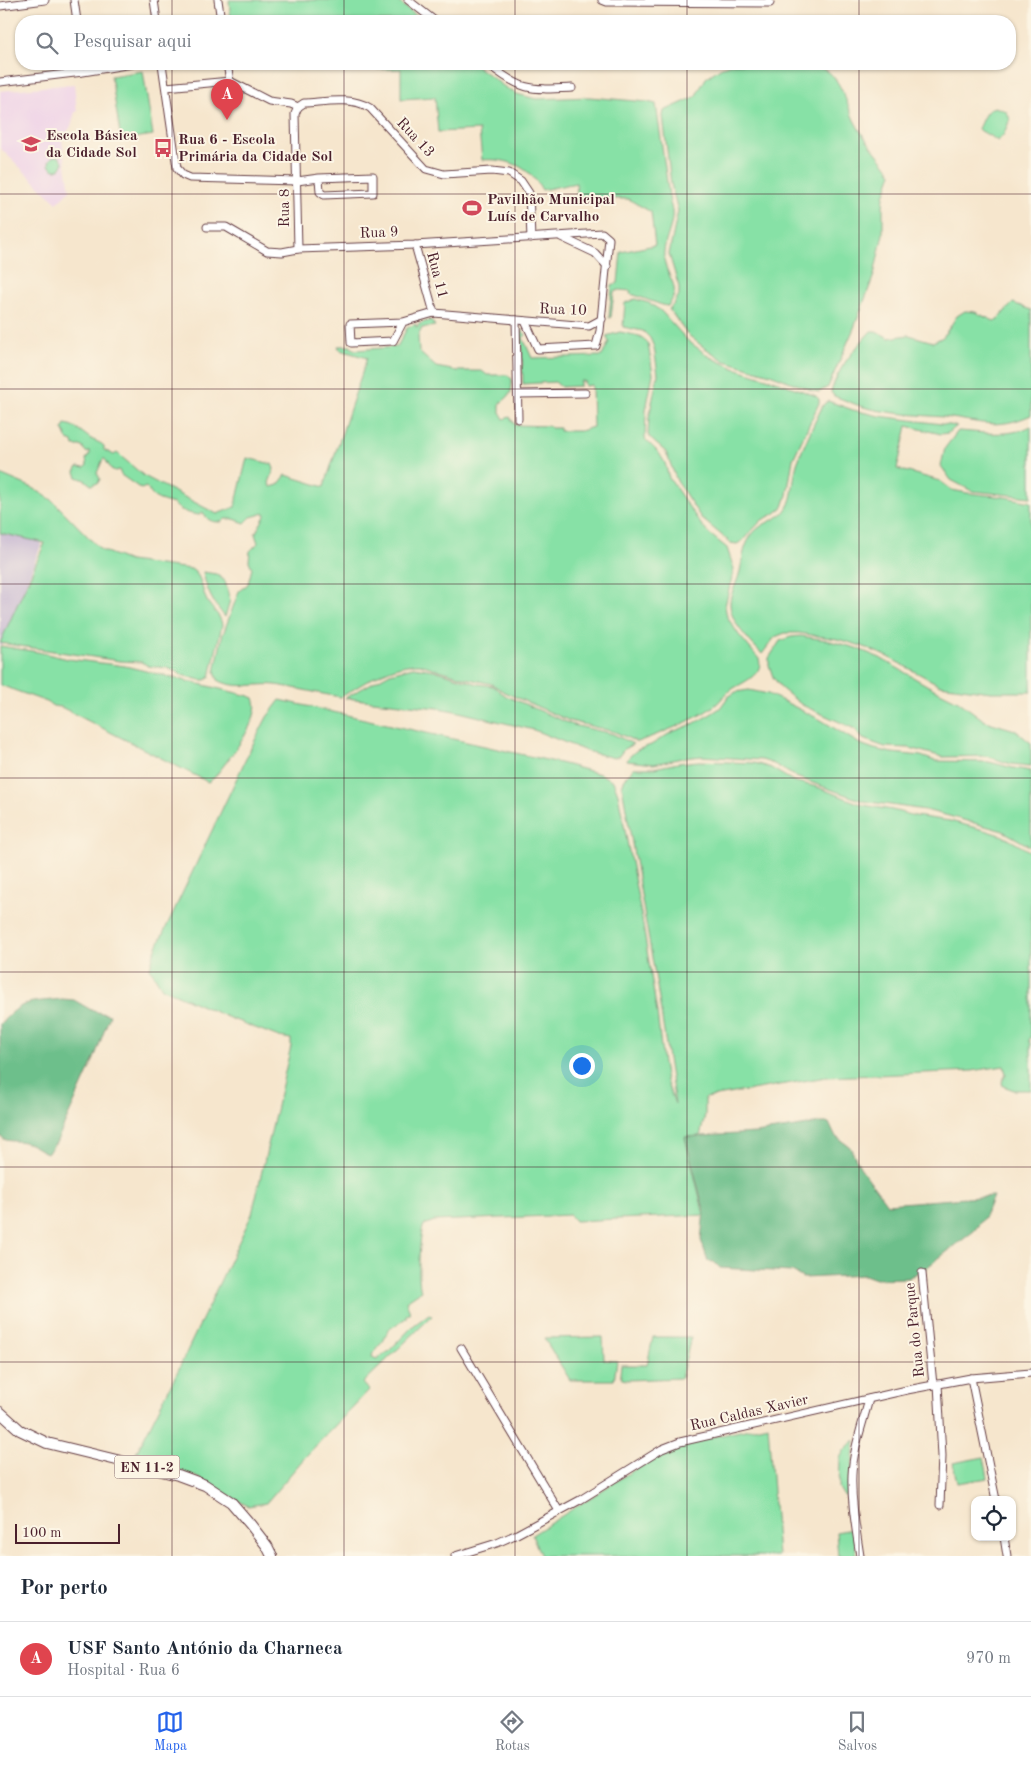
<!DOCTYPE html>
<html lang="pt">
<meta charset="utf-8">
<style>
body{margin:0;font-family:"Old Standard TT",serif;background:#f6f6f7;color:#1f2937}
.controls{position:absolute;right:15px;bottom:15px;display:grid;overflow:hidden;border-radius:10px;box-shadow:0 1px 4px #0004}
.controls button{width:45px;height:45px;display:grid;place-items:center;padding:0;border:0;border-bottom:1px solid #e0e1e3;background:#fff;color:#1f2937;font:25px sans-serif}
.scale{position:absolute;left:15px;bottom:12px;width:105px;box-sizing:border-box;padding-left:5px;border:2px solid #4a1f2b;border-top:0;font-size:14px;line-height:18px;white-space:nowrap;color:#4a1f2b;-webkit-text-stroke:4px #fcf5e5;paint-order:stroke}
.you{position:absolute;left:581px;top:1065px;width:18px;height:18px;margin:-12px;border:4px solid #fff;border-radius:50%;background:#1a73e8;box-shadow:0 0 0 8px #1a73e833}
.badge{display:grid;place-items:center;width:32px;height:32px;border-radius:50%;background:#2563eb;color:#fff;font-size:16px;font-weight:700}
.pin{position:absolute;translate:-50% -41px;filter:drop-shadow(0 1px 2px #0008)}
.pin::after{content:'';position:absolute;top:26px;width:18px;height:15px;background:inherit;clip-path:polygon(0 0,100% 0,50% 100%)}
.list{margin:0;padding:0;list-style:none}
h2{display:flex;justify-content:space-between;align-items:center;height:65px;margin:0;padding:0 20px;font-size:21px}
h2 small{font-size:16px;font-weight:400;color:#747a83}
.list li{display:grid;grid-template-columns:32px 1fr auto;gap:15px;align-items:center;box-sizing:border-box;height:75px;padding:0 20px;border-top:1px solid #e0e1e3}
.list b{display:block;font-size:19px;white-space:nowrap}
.list p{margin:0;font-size:16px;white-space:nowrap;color:#747a83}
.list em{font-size:16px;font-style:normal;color:#747a83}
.icon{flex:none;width:28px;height:28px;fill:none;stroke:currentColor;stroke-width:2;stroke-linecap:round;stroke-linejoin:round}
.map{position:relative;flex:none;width:1031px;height:1556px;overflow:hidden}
.search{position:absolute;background:#fff;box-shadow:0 1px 4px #0004;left:15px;right:15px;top:15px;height:55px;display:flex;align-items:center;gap:12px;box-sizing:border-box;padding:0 18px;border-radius:20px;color:#747a83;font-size:19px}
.sheet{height:140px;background:#fff}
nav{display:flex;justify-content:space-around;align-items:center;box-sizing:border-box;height:70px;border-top:1px solid #e0e1e3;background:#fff;font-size:14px;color:#747a83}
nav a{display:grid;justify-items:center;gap:2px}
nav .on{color:#2563eb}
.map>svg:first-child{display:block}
.built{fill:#eed0e8}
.industrial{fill:#ccbed4}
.green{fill:#87e1a6;stroke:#688068}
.forest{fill:#6dbf8b;stroke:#5c6f5b}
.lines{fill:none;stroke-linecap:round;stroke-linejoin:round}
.street-casing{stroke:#643d43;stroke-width:9}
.primary-casing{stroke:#643d43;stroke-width:12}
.street{stroke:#fff;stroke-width:7}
.primary{stroke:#fff;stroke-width:10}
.grid{fill:none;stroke:#4a1f2b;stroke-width:1;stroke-opacity:0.55}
.labels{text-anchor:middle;stroke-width:4;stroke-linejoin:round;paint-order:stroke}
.shield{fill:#fcf5e5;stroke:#7f5f63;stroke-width:1}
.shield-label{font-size:14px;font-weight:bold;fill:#4a1f2b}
.poi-label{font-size:15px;font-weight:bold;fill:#4a1f2b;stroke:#fcf5e5;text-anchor:start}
.street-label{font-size:15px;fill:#4a1f2b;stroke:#fcf5e5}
</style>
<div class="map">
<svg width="1031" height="1556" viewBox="0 0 1031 1556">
<rect width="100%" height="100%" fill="#fcf5e5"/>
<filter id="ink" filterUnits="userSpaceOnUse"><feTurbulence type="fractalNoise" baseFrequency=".02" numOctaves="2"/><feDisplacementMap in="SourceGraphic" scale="10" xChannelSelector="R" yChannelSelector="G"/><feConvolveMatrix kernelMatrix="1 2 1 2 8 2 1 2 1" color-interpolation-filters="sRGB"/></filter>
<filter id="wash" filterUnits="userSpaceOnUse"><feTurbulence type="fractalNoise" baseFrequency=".0096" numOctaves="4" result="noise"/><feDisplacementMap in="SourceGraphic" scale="20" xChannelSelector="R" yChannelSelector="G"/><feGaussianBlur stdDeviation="1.12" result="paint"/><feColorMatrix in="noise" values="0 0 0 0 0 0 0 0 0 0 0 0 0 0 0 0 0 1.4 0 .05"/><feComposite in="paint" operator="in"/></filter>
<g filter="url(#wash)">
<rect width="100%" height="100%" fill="#f6e6cd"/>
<!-- built -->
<path class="built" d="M74 84 77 112H75L71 126 62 140 70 190 57 203 0 148V91Z"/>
<!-- industrial -->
<path class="industrial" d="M0 526 42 543 2 645H0Z"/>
<!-- green -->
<g class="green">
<path d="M229 0H396L423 21H231Z"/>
<path d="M352 64H474L506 88 517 94 536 99 589 97 648 102 656 104 670 203C678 223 662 238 664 259 667 279 683 287 668 306 661 306 640 296 630 294L631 291 619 290 614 292 611 317 609 318 612 286 618 283 621 252 655 245 651 212 628 199 577 198 576 183 542 190C529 166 508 158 482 160L479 130 438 132 435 97 401 99V69L352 70Z"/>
<path d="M730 64C755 64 800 60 823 69 840 75 847 105 854 120 864 140 880 156 892 173L884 196 883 207V234L874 275 854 328 828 387 819 392 814 391 770 374 725 361 702 346 687 334 669 309 673 305 679 295V287L669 254 678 211 671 184 663 116 664 111 695 97 706 78 720 68Z"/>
<path d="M143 71 153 135 121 140 111 76Z"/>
<path d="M995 107 1006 111 1010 119 1004 134 998 141 978 129C982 121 985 109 995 107Z"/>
<circle cx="56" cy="163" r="7"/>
<path d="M635 299 649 303 661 311 688 341 710 357 734 368 773 380 816 396 819 399V403L793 459 787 495 783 507 774 514 762 520 742 541 737 544 731 543 701 518 677 481 666 452 653 441 648 435 649 417 658 374 654 347 650 338 643 331 623 327 625 303Z"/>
<path d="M1013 303 1031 310V415C996 431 979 421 944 417 918 415 892 414 867 408 856 405 845 400 834 396L831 392C838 367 855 349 871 331H876L889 338 909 335 933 342 943 337 957 316 965 311 975 312 994 321 998 319Z"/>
<path d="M431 320 435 326 422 328 418 336 419 352 436 367 457 371H482L487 375H507L512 379C512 392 511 396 500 403V412L504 419 510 417 515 425 550 426 551 428H560V431H580L593 427 592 385 585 386 584 381H580V386L561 387 555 382 523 384 521 329 526 335 523 338 532 358 602 356 609 342 606 336 620 332 639 336 644 339 648 344 653 374 646 410 645 439 659 453 665 463 669 478 700 523 707 532 727 548 734 569 725 606 727 617 739 635 759 659C764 674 744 682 734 688 726 692 721 701 714 706 696 720 659 734 637 742L615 732 570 721 504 692 492 684 465 678 420 664C392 663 364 683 341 697 319 694 298 688 276 685 257 683 235 690 218 680L215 672 222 637 239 591 248 584 252 568 249 561 250 551 258 543 255 534 265 516V513L251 517 245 523 234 519H225L222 522C212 522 207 521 203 512L199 515C190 514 179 511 174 504 167 502 160 501 154 497 151 495 149 490 146 487L141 489 121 475 119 470 115 471 111 469 105 459H103L97 473 100 479 98 483 91 485 85 480 77 477 75 472 78 467 85 468 87 465 86 459 90 454V451L87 453 81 446H74L73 442 68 440 63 429 65 424C76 425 84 435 93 440 98 442 101 443 104 446V450L114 455 117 453 144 476 217 514 235 507 247 458 272 464 274 469 269 483 271 487 278 485 286 475 324 487 367 358 340 350 338 346H350L355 350 397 347 407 328 416 324V327H418L419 324Z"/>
<path d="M828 401 853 410 879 416 957 426 948 433 941 434 907 426 897 469 940 481 952 490 967 493 1005 497 1031 502V692H991L940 685 886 656 862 646 837 639 799 633H785L775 637 762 654C748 639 725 618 731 596 734 587 738 580 740 571 743 557 744 543 754 532 764 521 780 520 787 508 794 497 793 477 797 464 804 444 814 424 823 405Z"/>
<path d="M1031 426V497L972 491 951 480 941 466 945 448 958 431C982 432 1008 438 1031 426Z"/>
<path d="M0 474 33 488 52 500 101 550 129 561 191 569C203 576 201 590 207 601 212 610 221 615 222 625L210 677 206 680H200L182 675 168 668 148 666 142 662 120 661 0 643 45 543 0 533Z"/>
<path d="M203 572 216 574 225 581 230 600 225 617C212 601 207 592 203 572Z"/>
<path d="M801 636 826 640 856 648 880 658 930 687 958 701 985 721 1015 730 1031 743V766L1011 764 986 756 943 757 910 748 885 747 863 739 855 729 844 724 802 705 782 689 773 677 769 665V658L780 641 791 637Z"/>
<path d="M0 646 38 652 68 659 125 666 249 696 254 698C264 718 226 762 214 778L208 782 61 707 53 706 47 702 0 685Z"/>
<path d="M413 667 434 670 478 684 493 686 506 696 573 725 613 734 633 744 624 749 619 756 614 758 586 751 534 730 455 711 438 708 345 698 390 673Z"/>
<path d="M749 690 768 694 783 701 821 720 860 744 874 749 892 753 921 756 935 761 989 762 1013 768 1031 771V847L1003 831 949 816 925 810 863 801 796 777 774 764 762 760 702 756 682 758 654 764 627 761 628 758 637 750 651 745 672 732 693 724 711 714 720 708 728 697 736 692Z"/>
<path d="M280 700 564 764 600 774 613 781 618 794 642 919 657 1013 663 1064 666 1081 675 1104 657 986 622 786 626 776 634 768H654L678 763 699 761 754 763 771 768 793 781 817 787 863 805 892 810 915 816 950 821 984 830 1003 836 1031 852V1037L1029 1040 1031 1044V1090H1014L1003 1086 1002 1082 1006 1074 1004 1066 972 1071 826 1077 705 1098V1115L700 1136 685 1137 704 1215 575 1221 570 1215 434 1221 424 1225C419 1235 417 1281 421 1291L406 1301 410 1313 406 1315V1318L388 1330 384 1340 373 1353 372 1357 377 1359 388 1352 413 1326 429 1314 432 1316 363 1383 369 1390 306 1456 266 1503 248 1506 194 1476 175 1469 133 1459 173 1381 252 1214 291 1046V1039L279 1037 227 1017 162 988 150 968 154 953 252 746 267 717Z"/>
<path d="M603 1337 604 1360 617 1361 614 1380H570L544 1338Z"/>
<path d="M653 1337H691L681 1378 627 1380 622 1379 620 1374 621 1365H647Z"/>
<path d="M768 1425 778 1556H541L532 1535 629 1473 671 1450 703 1439Z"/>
<path d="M855 1440 849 1497 843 1495 839 1488 840 1458 845 1449Z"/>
<path d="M984 1457 988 1478 957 1483 953 1463Z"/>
<path d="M853 1529 857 1556H838L836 1532Z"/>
</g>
<!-- forest -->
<g class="forest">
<path d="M62 999 74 1000 93 1011 110 1015 94 1059 56 1143 47 1153C39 1150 33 1144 24 1142 16 1140 6 1143 0 1136V1024C25 998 29 1003 62 999Z"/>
<path d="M821 1123H829L835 1136 850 1147 860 1167 887 1204 993 1196 985 1216 974 1231 926 1268 908 1278 876 1279 865 1275 803 1278 792 1272 720 1268 714 1262 708 1261 701 1240 704 1210 685 1137 756 1133Z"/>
</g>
</g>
<g filter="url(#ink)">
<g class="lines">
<!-- street casing -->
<g class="street-casing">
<g id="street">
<path d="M74 0 77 21"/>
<path d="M154 0 157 21"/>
<path d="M218 0 221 21"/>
<path d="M408 0 435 21"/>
<path d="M602 0 607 2 770 3 769 0"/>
<path d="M0 6 45 0"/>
<path d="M162 64 177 168 183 175 190 178 297 181 319 178 373 176V193L324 195 320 192 319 178"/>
<path d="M227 64 230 81"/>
<path d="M488 64C522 91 529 90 572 88"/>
<path d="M0 82 83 72 132 64"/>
<path d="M166 87 230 81 269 101 291 104 298 107"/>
<path d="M298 107 304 103C325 102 351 96 370 108L426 169 444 174 492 171 509 173 521 181 529 193 531 238"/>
<path d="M207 227H226L267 251 282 252 298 249 415 245 602 233 609 239 600 331 596 346 538 349 525 321"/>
<path d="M561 237 595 253 607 266"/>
<path d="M415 245 434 313"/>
<path d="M298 249 295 114 298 107"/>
<path d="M516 320 518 419"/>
<path d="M403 322 350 324 351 343 393 341 403 322 434 313 589 326 602 319"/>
<path d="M518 394 585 393"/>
<path d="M922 1273 933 1385"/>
<path d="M461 1348 559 1511"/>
<path d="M971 1378 996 1500"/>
<path d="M938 1384 942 1456 940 1505"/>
<path d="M1004 1537 1007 1556"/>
<path d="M455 1556 497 1543 517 1534 580 1500 662 1449 680 1442 907 1390 971 1378 1031 1373"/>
<path d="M860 1556C856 1529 851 1502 852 1475 853 1449 863 1423 869 1399"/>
</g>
</g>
<!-- primary casing -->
<g class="primary-casing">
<path id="primary" d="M0 1412 20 1430 47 1443 178 1475 205 1485 231 1502 250 1524 267 1546 272 1556"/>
</g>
<!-- street -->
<use href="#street" class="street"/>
<!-- primary -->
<use href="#primary" class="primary"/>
</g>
</g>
<!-- grid -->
<path class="grid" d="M172 0V21M344 0V21M515 0V21M687 0V21M859 0V21M172 64V1556M344 64V1556M515 64V1556M687 64V1556M859 64V1556M0 194H1031M0 389H1031M0 584H1031M0 778H1031M0 972H1031M0 1167H1031M0 1362H1031"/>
<!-- icons -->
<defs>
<g id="school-bare" transform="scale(1.5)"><path d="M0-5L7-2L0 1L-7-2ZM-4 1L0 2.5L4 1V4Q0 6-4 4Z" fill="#d1495b" stroke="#fcf5e5" stroke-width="2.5" paint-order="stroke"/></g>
<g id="bus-bare" transform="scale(1.5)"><path d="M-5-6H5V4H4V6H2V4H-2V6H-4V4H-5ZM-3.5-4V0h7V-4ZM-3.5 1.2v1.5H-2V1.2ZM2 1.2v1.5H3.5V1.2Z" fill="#d1495b" stroke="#fcf5e5" stroke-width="2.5" paint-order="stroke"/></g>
<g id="stadium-bare" transform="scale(1.5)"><path d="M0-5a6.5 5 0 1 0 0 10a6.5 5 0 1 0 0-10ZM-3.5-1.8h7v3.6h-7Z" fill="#d1495b" stroke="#fcf5e5" stroke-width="2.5" paint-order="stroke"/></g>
</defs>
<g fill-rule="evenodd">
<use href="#school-bare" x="31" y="144"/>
<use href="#bus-bare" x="163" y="148"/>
<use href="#stadium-bare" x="472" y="208"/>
</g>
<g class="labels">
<!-- shield labels -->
<rect class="shield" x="114.5" y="1455.5" width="65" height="23" rx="4"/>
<g class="shield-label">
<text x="147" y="1472">EN 11-2</text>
</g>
<!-- poi labels -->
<g class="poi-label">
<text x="46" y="140">Escola Básica<tspan x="46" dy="17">da Cidade Sol</tspan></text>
<text x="178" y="144">Rua 6 - Escola<tspan x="178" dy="17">Primária da Cidade Sol</tspan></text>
<text x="487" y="204">Pavilhão Municipal<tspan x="487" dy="17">Luís de Carvalho</tspan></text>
</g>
<!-- street labels -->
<g class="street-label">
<text transform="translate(416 137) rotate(47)" y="5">Rua 13</text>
<text transform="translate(284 208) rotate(-90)" y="5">Rua 8</text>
<text transform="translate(379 232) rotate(-2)" y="5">Rua 9</text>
<text transform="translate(438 275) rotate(75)" y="5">Rua 11</text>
<text transform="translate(563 309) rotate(2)" y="5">Rua 10</text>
<text transform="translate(914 1330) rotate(-96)" y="5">Rua do Parque</text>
<text transform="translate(749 1412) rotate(-13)" y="5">Rua Caldas Xavier</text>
</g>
</g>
</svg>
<div class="controls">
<button><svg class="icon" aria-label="locate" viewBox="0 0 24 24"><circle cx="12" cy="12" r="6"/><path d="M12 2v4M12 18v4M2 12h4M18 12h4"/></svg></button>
</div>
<div class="scale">100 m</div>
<div class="you"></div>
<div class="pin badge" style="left:227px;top:120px;background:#e0444e">A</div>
<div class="search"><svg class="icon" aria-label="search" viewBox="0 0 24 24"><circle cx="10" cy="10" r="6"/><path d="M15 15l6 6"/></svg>Pesquisar aqui</div>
</div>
<section class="sheet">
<h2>Por perto<small></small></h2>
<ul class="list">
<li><span class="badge" style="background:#e0444e">A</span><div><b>USF Santo António da Charneca</b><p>Hospital · Rua 6</p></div><em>970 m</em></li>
</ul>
</section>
<nav>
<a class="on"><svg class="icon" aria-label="map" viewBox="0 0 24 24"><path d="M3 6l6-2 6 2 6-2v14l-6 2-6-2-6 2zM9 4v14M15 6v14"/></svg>Mapa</a>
<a><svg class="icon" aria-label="directions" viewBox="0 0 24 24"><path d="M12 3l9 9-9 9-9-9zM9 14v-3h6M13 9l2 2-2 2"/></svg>Rotas</a>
<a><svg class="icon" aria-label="saved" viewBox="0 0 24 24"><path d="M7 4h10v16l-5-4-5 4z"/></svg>Salvos</a>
</nav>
